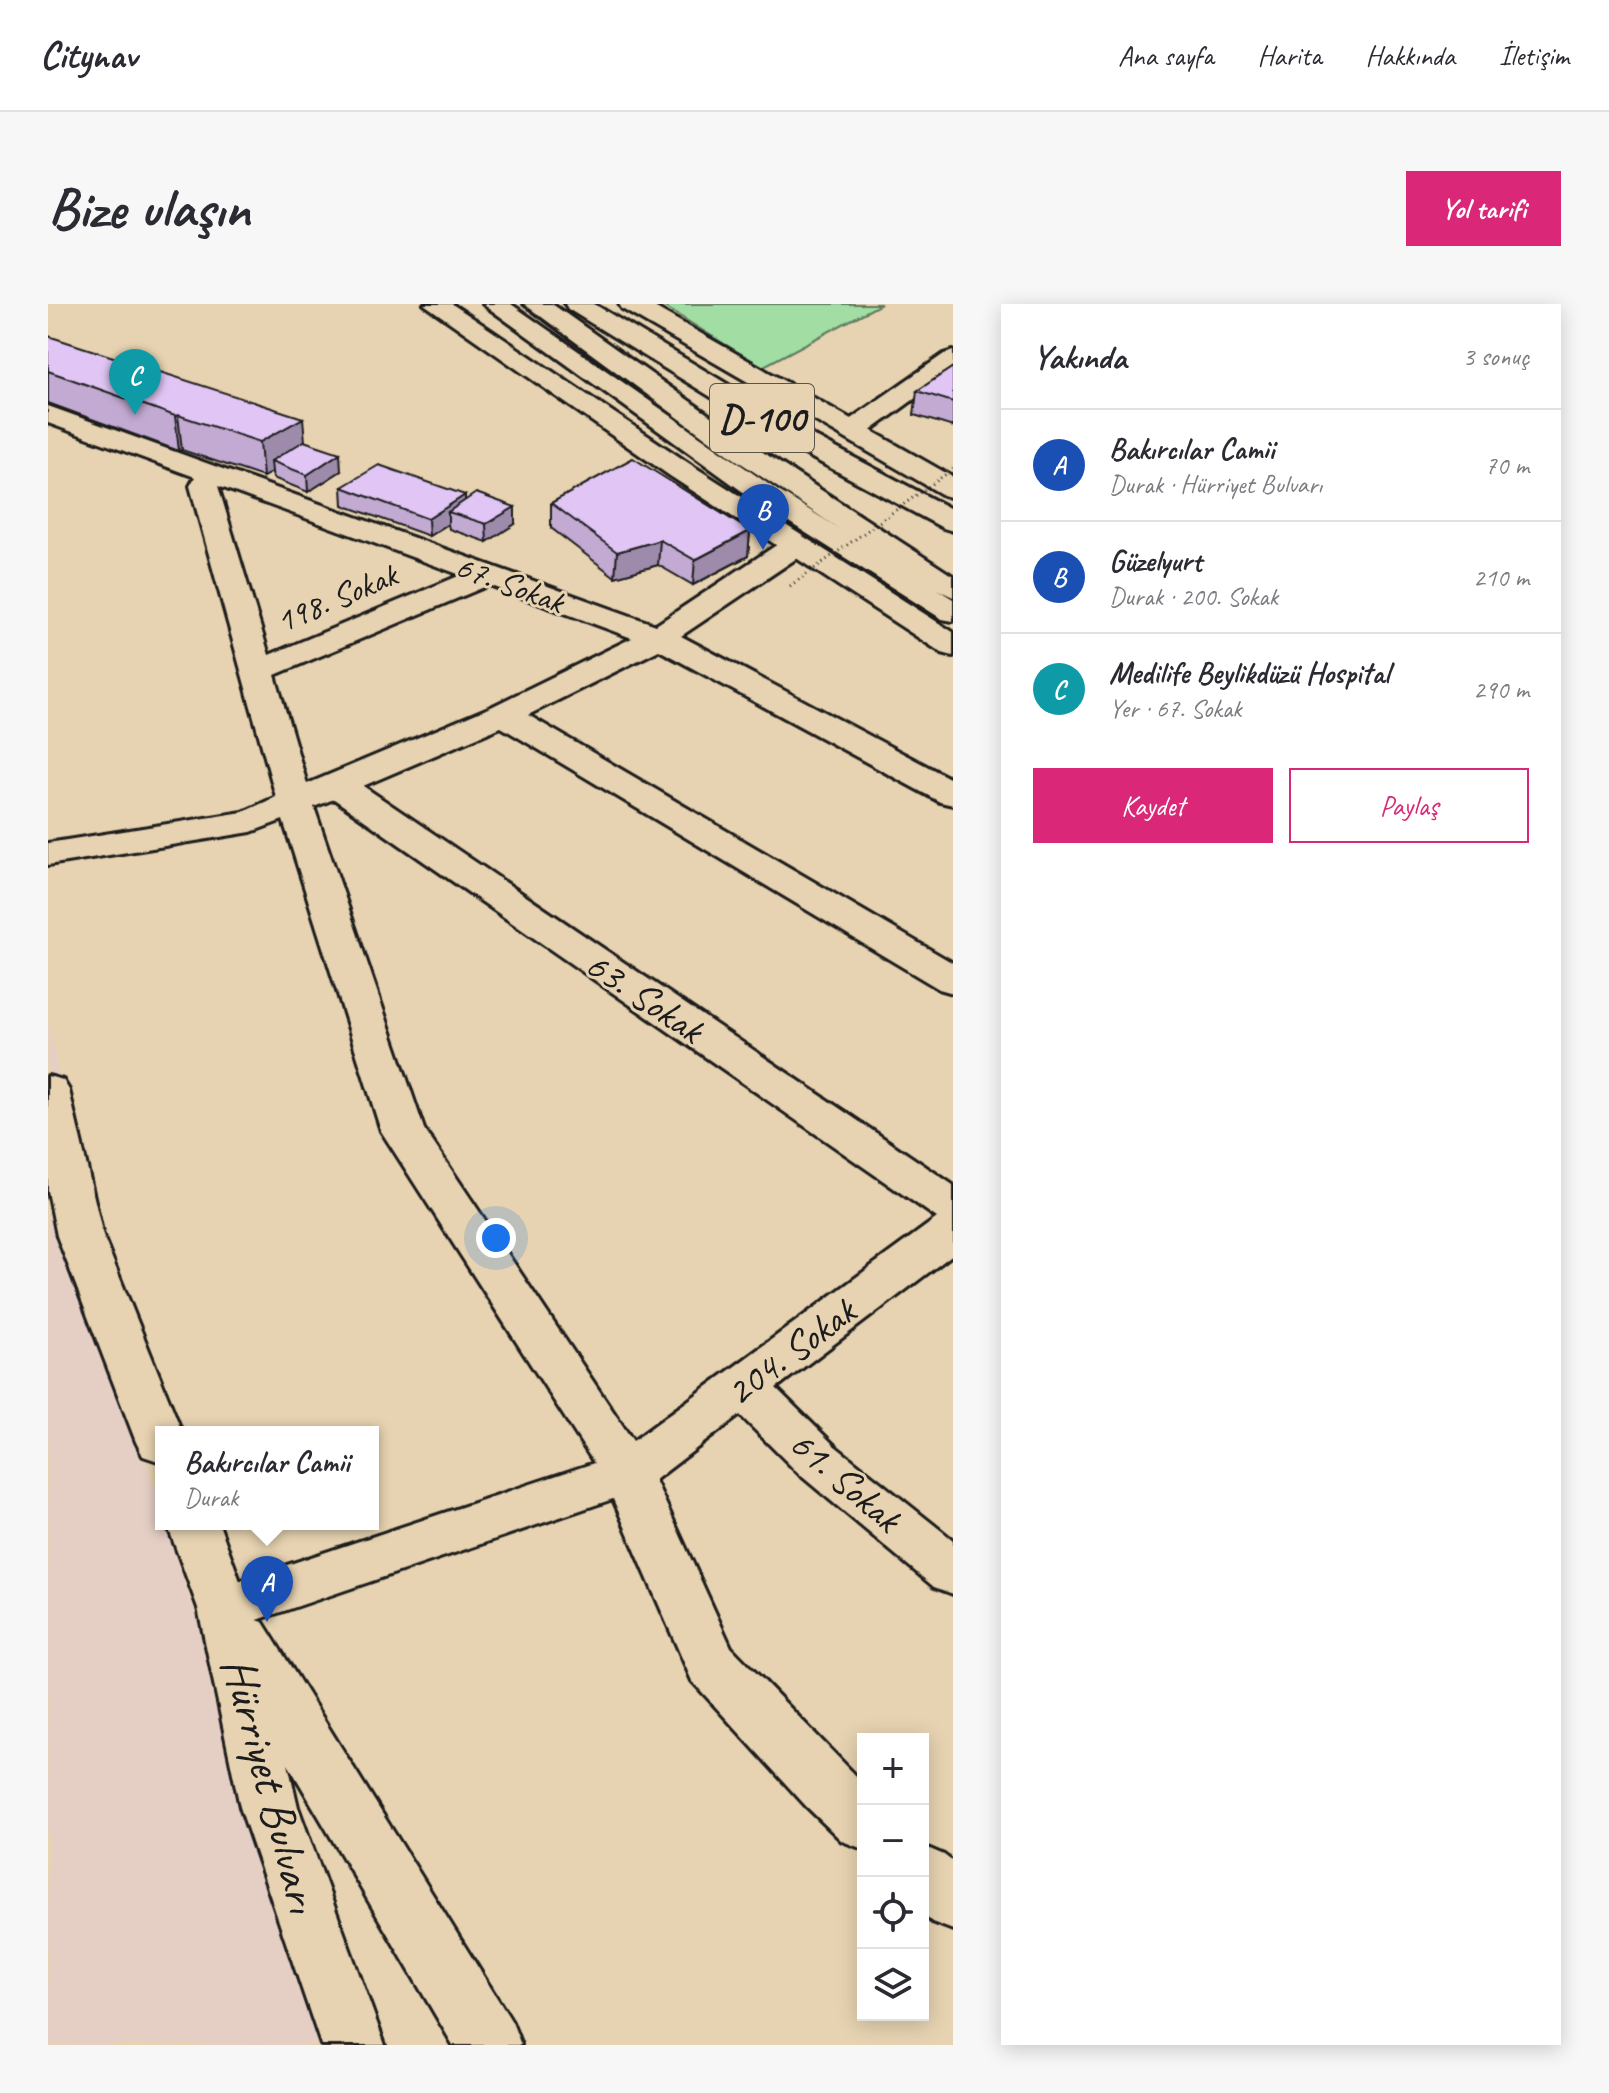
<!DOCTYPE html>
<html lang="tr">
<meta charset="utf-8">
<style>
body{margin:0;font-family:Caveat,sans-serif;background:#f7f7f7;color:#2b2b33}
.controls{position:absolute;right:24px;bottom:24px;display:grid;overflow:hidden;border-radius:0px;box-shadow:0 4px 20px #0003}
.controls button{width:72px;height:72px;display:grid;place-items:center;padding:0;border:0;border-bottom:2px solid #e1e1e2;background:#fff;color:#2b2b33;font:40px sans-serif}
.you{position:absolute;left:448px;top:934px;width:28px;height:28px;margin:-20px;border:6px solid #fff;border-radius:50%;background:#1a73e8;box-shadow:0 0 0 12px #1a73e833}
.badge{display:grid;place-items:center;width:52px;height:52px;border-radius:50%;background:#db2777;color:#fff;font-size:26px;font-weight:700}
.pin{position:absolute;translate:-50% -66px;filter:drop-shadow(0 2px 4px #0008)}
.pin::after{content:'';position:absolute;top:42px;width:28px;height:24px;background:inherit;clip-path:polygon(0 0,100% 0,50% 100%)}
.popup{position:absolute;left:107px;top:1122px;width:224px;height:104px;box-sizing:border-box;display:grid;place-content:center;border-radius:0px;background:#fff;filter:drop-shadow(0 2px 6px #0005);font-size:26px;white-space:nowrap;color:#7c7c81}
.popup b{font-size:30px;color:#2b2b33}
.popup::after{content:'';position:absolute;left:50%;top:100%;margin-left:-16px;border:16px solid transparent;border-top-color:#fff}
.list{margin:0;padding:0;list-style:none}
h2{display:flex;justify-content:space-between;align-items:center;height:104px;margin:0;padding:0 32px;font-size:34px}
h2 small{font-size:26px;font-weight:400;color:#7c7c81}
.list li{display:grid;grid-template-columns:52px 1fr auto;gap:24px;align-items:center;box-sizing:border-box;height:112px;padding:0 32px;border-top:2px solid #e1e1e2}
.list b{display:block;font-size:30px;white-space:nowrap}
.list p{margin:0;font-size:26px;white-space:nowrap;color:#7c7c81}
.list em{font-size:26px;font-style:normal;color:#7c7c81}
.actions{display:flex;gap:16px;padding:24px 32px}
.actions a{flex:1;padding:18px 0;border:2px solid #db2777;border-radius:0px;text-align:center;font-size:28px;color:#db2777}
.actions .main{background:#db2777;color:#fff}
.icon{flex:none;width:44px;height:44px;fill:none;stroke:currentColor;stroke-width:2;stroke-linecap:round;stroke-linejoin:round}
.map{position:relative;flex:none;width:905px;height:1741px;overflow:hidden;border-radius:0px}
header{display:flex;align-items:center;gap:48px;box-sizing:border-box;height:112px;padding:0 40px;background:#fff;border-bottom:2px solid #e1e1e2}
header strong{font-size:38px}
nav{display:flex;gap:44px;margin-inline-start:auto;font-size:28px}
.intro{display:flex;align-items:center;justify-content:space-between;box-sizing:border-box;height:192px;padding:0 48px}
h1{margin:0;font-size:56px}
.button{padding:20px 36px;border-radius:0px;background:#db2777;color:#fff;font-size:28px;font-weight:700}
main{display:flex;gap:48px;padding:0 48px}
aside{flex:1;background:#fff;border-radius:0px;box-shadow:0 4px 20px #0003}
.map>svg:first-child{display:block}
.built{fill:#e5cfc5}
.green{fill:#a2dda3;stroke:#5f7c60;stroke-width:2}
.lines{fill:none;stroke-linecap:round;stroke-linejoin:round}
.minor-casing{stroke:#1c1c1c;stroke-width:6}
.major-casing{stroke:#1c1c1c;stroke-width:6}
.highway-casing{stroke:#1c1c1c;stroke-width:6}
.minor{fill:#e7d3b1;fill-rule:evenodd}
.major{fill:#e7d3b1;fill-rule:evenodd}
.highway{fill:#e7d3b1;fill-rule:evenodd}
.path-bridge{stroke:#1c1c1c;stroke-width:3;stroke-dasharray:1 4;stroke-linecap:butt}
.wall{fill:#c2aad3;stroke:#1c1c1c;stroke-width:2}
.shaded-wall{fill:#9e8bac;stroke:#1c1c1c;stroke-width:2}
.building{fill:#e1c6f5;stroke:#1c1c1c;stroke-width:2}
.labels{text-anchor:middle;stroke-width:6;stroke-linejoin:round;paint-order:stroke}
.far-street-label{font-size:34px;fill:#1c1c1c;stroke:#e7d3b1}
.shield{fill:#e7d3b1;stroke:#595349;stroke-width:2}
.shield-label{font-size:38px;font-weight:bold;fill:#1c1c1c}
.street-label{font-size:40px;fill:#1c1c1c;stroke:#e7d3b1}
.near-street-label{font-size:48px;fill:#1c1c1c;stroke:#e7d3b1}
</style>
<header>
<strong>Citynav</strong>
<nav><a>Ana sayfa</a><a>Harita</a><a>Hakkında</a><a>İletişim</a></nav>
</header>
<div class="intro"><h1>Bize ulaşın</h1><a class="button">Yol tarifi</a></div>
<main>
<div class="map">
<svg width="905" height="1741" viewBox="0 0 905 1741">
<rect width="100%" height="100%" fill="#e7d3b1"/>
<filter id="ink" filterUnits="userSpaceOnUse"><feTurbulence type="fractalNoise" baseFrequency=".0125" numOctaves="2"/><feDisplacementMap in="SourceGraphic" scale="16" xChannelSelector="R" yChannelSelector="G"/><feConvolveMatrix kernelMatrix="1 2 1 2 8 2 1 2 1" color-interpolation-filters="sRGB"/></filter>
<g filter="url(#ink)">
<!-- built -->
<path class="built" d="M0 717 74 1085 113 1204V1220H118L288 1741H0Z"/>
<!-- green -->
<path class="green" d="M612 0H833L714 63Z"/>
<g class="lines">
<!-- minor casing -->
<g class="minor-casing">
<g id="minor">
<path d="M476 0H504L704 141 905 272V293L861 272 684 153Z"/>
<path d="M905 47V67L814 133H794L790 127 794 121 896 50Z"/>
<path d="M0 102 608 321 736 236 747 233 758 236 762 242 758 248 633 332 905 476V501L892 498 611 346 480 411 905 659V689L891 685 453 423 315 482 905 881V950L728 1084 787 1142 905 1236V1290L886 1283 751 1170 692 1111 607 1176 683 1343 815 1479V1545L794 1537 758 1502 644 1377 565 1195 177 1327 158 1320 150 1304 158 1288 546 1159 333 827 235 516 203 528 0 561V539L195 508 228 493 142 182 147 173 0 119ZM170 182 413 271 221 351ZM441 281 584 334 443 403 259 480 227 371ZM286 495 889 914 585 1137 376 825 266 503Z"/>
<path d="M875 1542 896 1551 905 1558V1626L884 1618 875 1610Z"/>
</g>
</g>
<!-- major casing -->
<g class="major-casing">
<g id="major">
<path d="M376 0H404L642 160 905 328V352L894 349 622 172Z"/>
<path d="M571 0H601L905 173V194L895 191 574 5Z"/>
<path d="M0 772 15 776 21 786 55 932 134 1128H113V1158L95 1152 88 1138 9 932 0 887Z"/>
<path d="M119 1220H171L206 1315 215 1318 464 1718 473 1741H405L240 1460 250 1503 337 1741H273L192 1503 150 1304Z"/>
</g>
</g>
<!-- highway casing -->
<g class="highway-casing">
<g id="highway">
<path d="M435 0H463L729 186 905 295V317L894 315 709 198Z"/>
<path d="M517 0H546L771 135 905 206V227L895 224 751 147 520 5Z"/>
</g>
</g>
<!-- minor -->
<use href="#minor" class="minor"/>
<!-- major -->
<use href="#major" class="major"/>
<!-- highway -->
<use href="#highway" class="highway"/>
<!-- path-bridge -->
<path class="path-bridge" d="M742 282 905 165"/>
</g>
<!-- wall -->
<g class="wall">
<path d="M0 32 257 138 293 167 260 188 225 174 224 168 215 173 134 146 131 147 0 99Z"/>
<path d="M905 63V123L866 111 869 87Z"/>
<path d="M294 183 417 191V197L467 220 439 238 401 225 400 220 381 232 295 201Z"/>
<path d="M503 199 702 227 700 252 645 281 610 261 567 273 503 224Z"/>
</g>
<!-- shaded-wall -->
<g class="shaded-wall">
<path d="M130 111 134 146 131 147 127 112Z"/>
<path d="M255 114 258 149 223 157 224 168 215 173 212 138Z"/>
<path d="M292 149 293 167 260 188 259 171Z"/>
<path d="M417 191V209L400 208V220L381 232 380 215Z"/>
<path d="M467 203V220L439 238 438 220Z"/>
<path d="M702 227 700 252 645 281 647 256Z"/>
<path d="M612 236 610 261 567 273 569 248Z"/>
</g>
<!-- building -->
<g class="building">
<path d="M0 32 255 114 212 138 130 111 127 112 0 67Z"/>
<path d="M905 63V98L869 87Z"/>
<path d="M256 137 292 149 259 171 223 157Z"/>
<path d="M585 154 702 227 647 256 612 236 569 248 503 199Z"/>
<path d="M331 161 417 191 380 215 294 183Z"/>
<path d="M428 189 467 203 438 220 400 208Z"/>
</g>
</g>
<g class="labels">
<!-- far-street labels -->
<g class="far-street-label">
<text transform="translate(462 279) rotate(20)" y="12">67. Sokak</text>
<text transform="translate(288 293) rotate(-23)" y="12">198. Sokak</text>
</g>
<!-- shield labels -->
<rect class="shield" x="662" y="80" width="104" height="68" rx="6"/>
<g class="shield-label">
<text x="714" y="127">D-100</text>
</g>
<!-- street labels -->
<g class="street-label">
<text transform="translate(597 692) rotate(34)" y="14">63. Sokak</text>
<text transform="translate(742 1047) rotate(-37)" y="14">204. Sokak</text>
<text transform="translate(798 1176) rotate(41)" y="14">61. Sokak</text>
</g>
<!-- near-street labels -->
<g class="near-street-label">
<text transform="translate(224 1480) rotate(75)" y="17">Hürriyet Bulvarı</text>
</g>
</g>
</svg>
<div class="controls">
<button>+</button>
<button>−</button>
<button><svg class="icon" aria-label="locate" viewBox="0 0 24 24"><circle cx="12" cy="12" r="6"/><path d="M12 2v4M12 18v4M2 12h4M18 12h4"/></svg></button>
<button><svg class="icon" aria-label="layers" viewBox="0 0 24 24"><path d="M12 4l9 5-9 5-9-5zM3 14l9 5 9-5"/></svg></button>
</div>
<div class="you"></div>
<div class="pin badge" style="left:219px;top:1318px;background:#1a4fb4">A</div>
<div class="popup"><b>Bakırcılar Camii</b>Durak</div>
<div class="pin badge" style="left:715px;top:246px;background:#1a4fb4">B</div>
<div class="pin badge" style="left:87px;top:111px;background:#0f9aa8">C</div>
</div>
<aside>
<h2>Yakında<small>3 sonuç</small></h2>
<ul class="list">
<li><span class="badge" style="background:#1a4fb4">A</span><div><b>Bakırcılar Camii</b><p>Durak · Hürriyet Bulvarı</p></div><em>70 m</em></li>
<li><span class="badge" style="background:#1a4fb4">B</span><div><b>Güzelyurt</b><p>Durak · 200. Sokak</p></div><em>210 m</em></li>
<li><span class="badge" style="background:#0f9aa8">C</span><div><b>Medilife Beylikdüzü Hospital</b><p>Yer · 67. Sokak</p></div><em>290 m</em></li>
</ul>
<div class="actions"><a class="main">Kaydet</a><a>Paylaş</a></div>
</aside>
</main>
